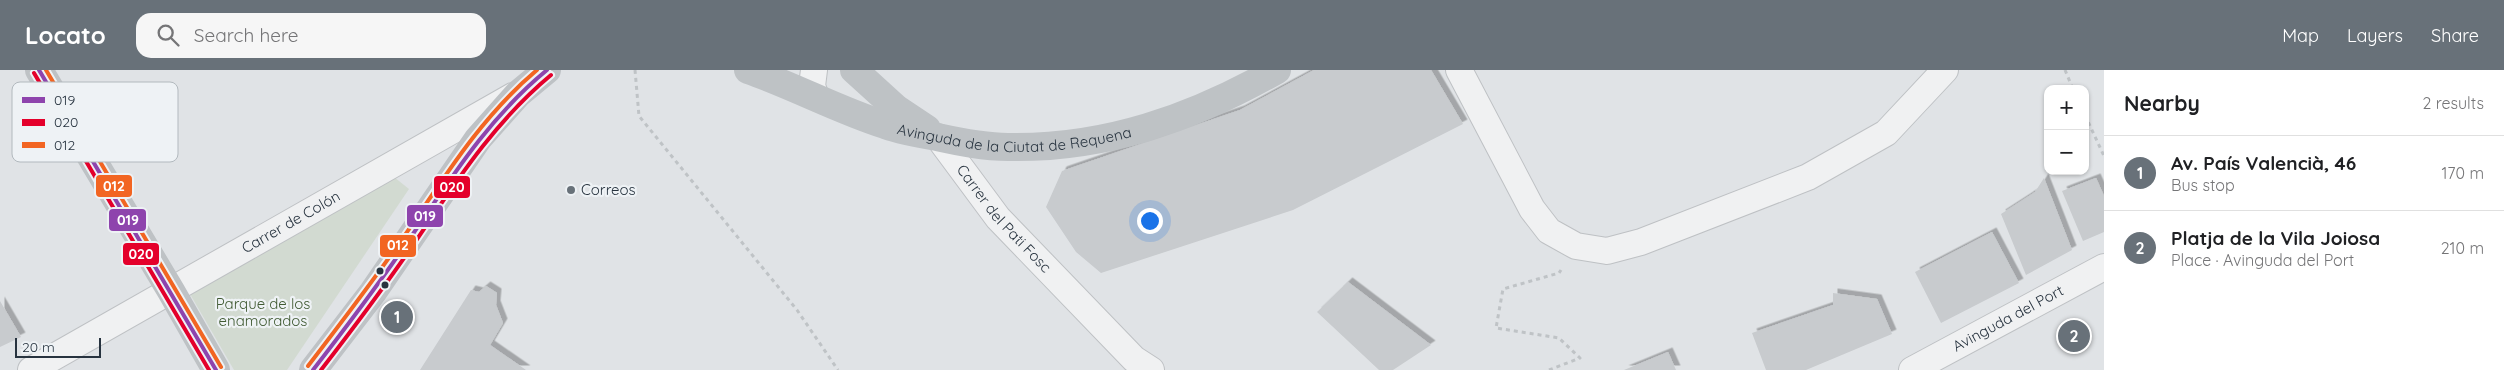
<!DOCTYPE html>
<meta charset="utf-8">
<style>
body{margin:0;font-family:Quicksand,sans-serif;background:#f6f6f6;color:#202124}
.controls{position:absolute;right:15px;top:15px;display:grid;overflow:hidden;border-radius:10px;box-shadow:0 1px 4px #0004}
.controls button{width:45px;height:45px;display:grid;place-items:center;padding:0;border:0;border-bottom:1px solid #e0e0e0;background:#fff;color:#202124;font:25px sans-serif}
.scale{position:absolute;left:15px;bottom:12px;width:86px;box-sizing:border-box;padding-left:5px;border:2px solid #27333f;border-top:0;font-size:14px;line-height:18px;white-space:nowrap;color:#27333f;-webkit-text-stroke:4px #eef2f5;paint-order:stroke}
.you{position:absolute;left:1149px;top:150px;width:18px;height:18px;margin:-12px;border:4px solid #fff;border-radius:50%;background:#1a73e8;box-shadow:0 0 0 8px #1a73e833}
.badge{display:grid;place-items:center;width:32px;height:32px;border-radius:50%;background:#687179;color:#fff;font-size:16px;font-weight:700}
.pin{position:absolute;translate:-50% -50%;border:2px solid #fff;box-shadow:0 1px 5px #0006}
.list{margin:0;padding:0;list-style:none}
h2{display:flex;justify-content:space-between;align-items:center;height:65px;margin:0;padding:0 20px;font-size:21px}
h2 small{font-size:16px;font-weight:400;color:#757577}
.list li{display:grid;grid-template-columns:32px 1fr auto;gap:15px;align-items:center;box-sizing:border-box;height:75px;padding:0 20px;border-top:1px solid #e0e0e0}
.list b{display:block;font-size:19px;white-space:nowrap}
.list p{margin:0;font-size:16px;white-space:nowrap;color:#757577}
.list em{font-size:16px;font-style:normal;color:#757577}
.icon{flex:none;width:28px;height:28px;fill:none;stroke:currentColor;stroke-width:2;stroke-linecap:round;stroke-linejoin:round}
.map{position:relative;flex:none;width:2104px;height:300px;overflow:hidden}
header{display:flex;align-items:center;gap:30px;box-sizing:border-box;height:70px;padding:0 25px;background:#687179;color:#fff}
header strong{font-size:24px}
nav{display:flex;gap:28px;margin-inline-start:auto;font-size:18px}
.search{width:350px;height:45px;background:#f6f6f6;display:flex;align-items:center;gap:12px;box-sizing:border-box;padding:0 18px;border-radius:15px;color:#757577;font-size:19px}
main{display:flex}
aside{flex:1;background:#fff}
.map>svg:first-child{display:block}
.green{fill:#d2dad1}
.building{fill:#c8cbce;filter:url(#shadow)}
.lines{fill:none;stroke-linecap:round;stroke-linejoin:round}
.street-casing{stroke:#bec1c4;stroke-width:28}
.path{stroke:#bfc3c6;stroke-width:3;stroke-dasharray:4 4;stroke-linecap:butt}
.street{stroke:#f0f1f2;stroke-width:26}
.secondary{stroke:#bec2c5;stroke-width:28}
.bus-1-casing{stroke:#eef2f5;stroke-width:8}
.bus-2-casing{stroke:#eef2f5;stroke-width:8}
.bus-3-casing{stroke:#eef2f5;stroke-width:8}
.bus-1{stroke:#8e44ad;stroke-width:4}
.bus-2{stroke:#e4002b;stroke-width:4}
.bus-3{stroke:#f26522;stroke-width:4}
.poi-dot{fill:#687179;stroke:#eef2f5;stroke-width:2}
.bus-dot{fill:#27333f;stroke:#eef2f5;stroke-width:2}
.labels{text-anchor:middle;stroke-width:4.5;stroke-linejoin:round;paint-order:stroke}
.street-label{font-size:15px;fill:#27333f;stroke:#eef2f5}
.poi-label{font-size:15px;fill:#27333f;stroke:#eef2f5;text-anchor:start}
.park-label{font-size:15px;fill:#415b34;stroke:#eef2f5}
.key{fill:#eef2f5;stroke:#b2b9be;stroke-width:1}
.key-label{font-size:14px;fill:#27333f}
.line-badge{stroke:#eef2f5;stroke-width:2}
.badge-label{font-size:14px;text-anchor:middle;font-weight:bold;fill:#fff}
</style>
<header>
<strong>Locato</strong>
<div class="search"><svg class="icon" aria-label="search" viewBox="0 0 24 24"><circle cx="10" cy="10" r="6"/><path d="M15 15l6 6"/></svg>Search here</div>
<nav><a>Map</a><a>Layers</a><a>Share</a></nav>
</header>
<main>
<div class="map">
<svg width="2104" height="300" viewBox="0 0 2104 300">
<defs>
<filter id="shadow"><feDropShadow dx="4.5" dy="-4.5" stdDeviation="0" flood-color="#0004"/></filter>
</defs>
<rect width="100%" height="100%" fill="#e0e3e6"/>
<!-- green -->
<path class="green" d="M394 107 409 119 287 300H234L190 224Z"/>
<!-- building -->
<g class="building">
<path d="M1314 0H1431L1463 54 1293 140 1101 203 1076 182 1046 137 1062 101 1240 40Z"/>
<path d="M2044 108 2072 180 2026 205 2001 144 2035 122Z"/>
<path d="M2096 108 2104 126V162L2083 171 2062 121Z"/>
<path d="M1992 162 2019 213 1941 253 1915 202Z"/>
<path d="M1348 212 1431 275 1393 300H1379L1317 242Z"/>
<path d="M486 216 497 223 496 235 503 253 490 275 526 300H420L471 220 479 222Z"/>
<path d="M1833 223 1877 229 1892 264 1806 300H1766L1752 263 1833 235Z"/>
<path d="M0 231 21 267 0 277Z"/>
<path d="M1668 282 1676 300H1624Z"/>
</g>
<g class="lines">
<!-- street casing -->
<g class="street-casing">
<g id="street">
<path d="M814 0 812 16 816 27"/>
<path d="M1459 0 1532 139 1549 161 1576 176 1607 181 1641 172 1808 107 1886 63 1945 0"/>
<path id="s1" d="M938 67 998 148 1134 289 1151 300"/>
<path id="s2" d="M31 300 513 26"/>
<path id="s3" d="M1912 300 2104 197"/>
</g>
</g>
<!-- path -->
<g class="path">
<path d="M635 0 639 46 797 240 838 300"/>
<path d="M2065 0 2073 19"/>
<path d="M2085 45 2104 86"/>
<path d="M1549 300 1580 288 1559 268 1496 258 1503 219 1559 203 1561 200"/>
</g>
<!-- street -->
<use href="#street" class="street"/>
<!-- secondary -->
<g class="secondary">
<path d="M39 0 171 221 216 300"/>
<path id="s4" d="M748 0C794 16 838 40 885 55 902 61 919 64 937 67 960 72 984 77 1008 77 1105 79 1193 48 1277 0"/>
<path d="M854 0 897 39 927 59"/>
<path d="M313 300 373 222 478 69 518 24 547 0"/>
</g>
<!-- bus-1 casing -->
<g class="bus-1-casing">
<g id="bus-1">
<path d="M39 0 216 300"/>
<path d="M313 300C344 260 375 219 404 177 448 113 486 50 547 0"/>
</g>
</g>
<!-- bus-2 casing -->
<g class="bus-2-casing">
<g id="bus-2">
<path d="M34 3 209 300"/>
<path d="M321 300C352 260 382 220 411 178 454 115 492 54 551 5"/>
</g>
</g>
<!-- bus-3 casing -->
<g class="bus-3-casing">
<g id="bus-3">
<path d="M46 0 221 297"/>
<path d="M308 296C341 253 374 210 405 165 445 106 482 46 537 0"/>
</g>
</g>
<!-- bus-1 -->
<use href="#bus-1" class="bus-1"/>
<!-- bus-2 -->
<use href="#bus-2" class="bus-2"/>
<!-- bus-3 -->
<use href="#bus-3" class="bus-3"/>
</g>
<!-- markers -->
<circle class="poi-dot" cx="571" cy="120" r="5"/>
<g class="bus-dot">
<circle cx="380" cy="201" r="4.5"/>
<circle cx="385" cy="215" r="4.5"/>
</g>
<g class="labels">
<!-- street labels -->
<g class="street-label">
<text dy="5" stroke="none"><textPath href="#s4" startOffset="279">Avinguda de la Ciutat de Requena</textPath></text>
<text dy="5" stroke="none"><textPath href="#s1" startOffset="105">Carrer del Pati Fosc</textPath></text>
<text dy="5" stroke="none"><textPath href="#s2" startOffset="299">Carrer de Colón</textPath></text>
<text dy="5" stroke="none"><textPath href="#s3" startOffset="109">Avinguda del Port</textPath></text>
</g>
<!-- poi labels -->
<g class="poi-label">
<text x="581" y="125">Correos</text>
</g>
<!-- park labels -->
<g class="park-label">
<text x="263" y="239">Parque de los<tspan x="263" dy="17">enamorados</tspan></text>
</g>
</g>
<!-- legend -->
<rect x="12" y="12" width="166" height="80" rx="8" class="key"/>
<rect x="22" y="27" width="23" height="6" fill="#8e44ad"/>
<rect x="22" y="49" width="23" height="7" fill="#e4002b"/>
<rect x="22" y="72" width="23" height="6" fill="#f26522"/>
<g class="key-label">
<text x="54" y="35">019</text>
<text x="54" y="57">020</text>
<text x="54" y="80">012</text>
</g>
<g class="line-badge">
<rect x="95" y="104" width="38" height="24" rx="5" fill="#f26522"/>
<rect x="433" y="105" width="38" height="24" rx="5" fill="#e4002b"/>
<rect x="406" y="134" width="38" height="24" rx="5" fill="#8e44ad"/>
<rect x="108" y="138" width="39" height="24" rx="5" fill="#8e44ad"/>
<rect x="379" y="164" width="38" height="24" rx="5" fill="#f26522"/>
<rect x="122" y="172" width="38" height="24" rx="5" fill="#e4002b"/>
</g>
<g class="badge-label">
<text x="114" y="121">012</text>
<text x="452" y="122">020</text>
<text x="425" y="151">019</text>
<text x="128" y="155">019</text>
<text x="398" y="180">012</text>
<text x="141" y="189">020</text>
</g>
</svg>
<div class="controls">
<button>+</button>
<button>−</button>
</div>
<div class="scale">20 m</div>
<div class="you"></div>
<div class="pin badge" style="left:397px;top:247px">1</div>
<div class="pin badge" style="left:2074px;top:266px">2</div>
</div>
<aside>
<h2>Nearby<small>2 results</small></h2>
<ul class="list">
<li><span class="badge">1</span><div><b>Av. País Valencià, 46</b><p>Bus stop</p></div><em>170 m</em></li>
<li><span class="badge">2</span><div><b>Platja de la Vila Joiosa</b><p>Place · Avinguda del Port</p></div><em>210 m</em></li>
</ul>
</aside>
</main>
